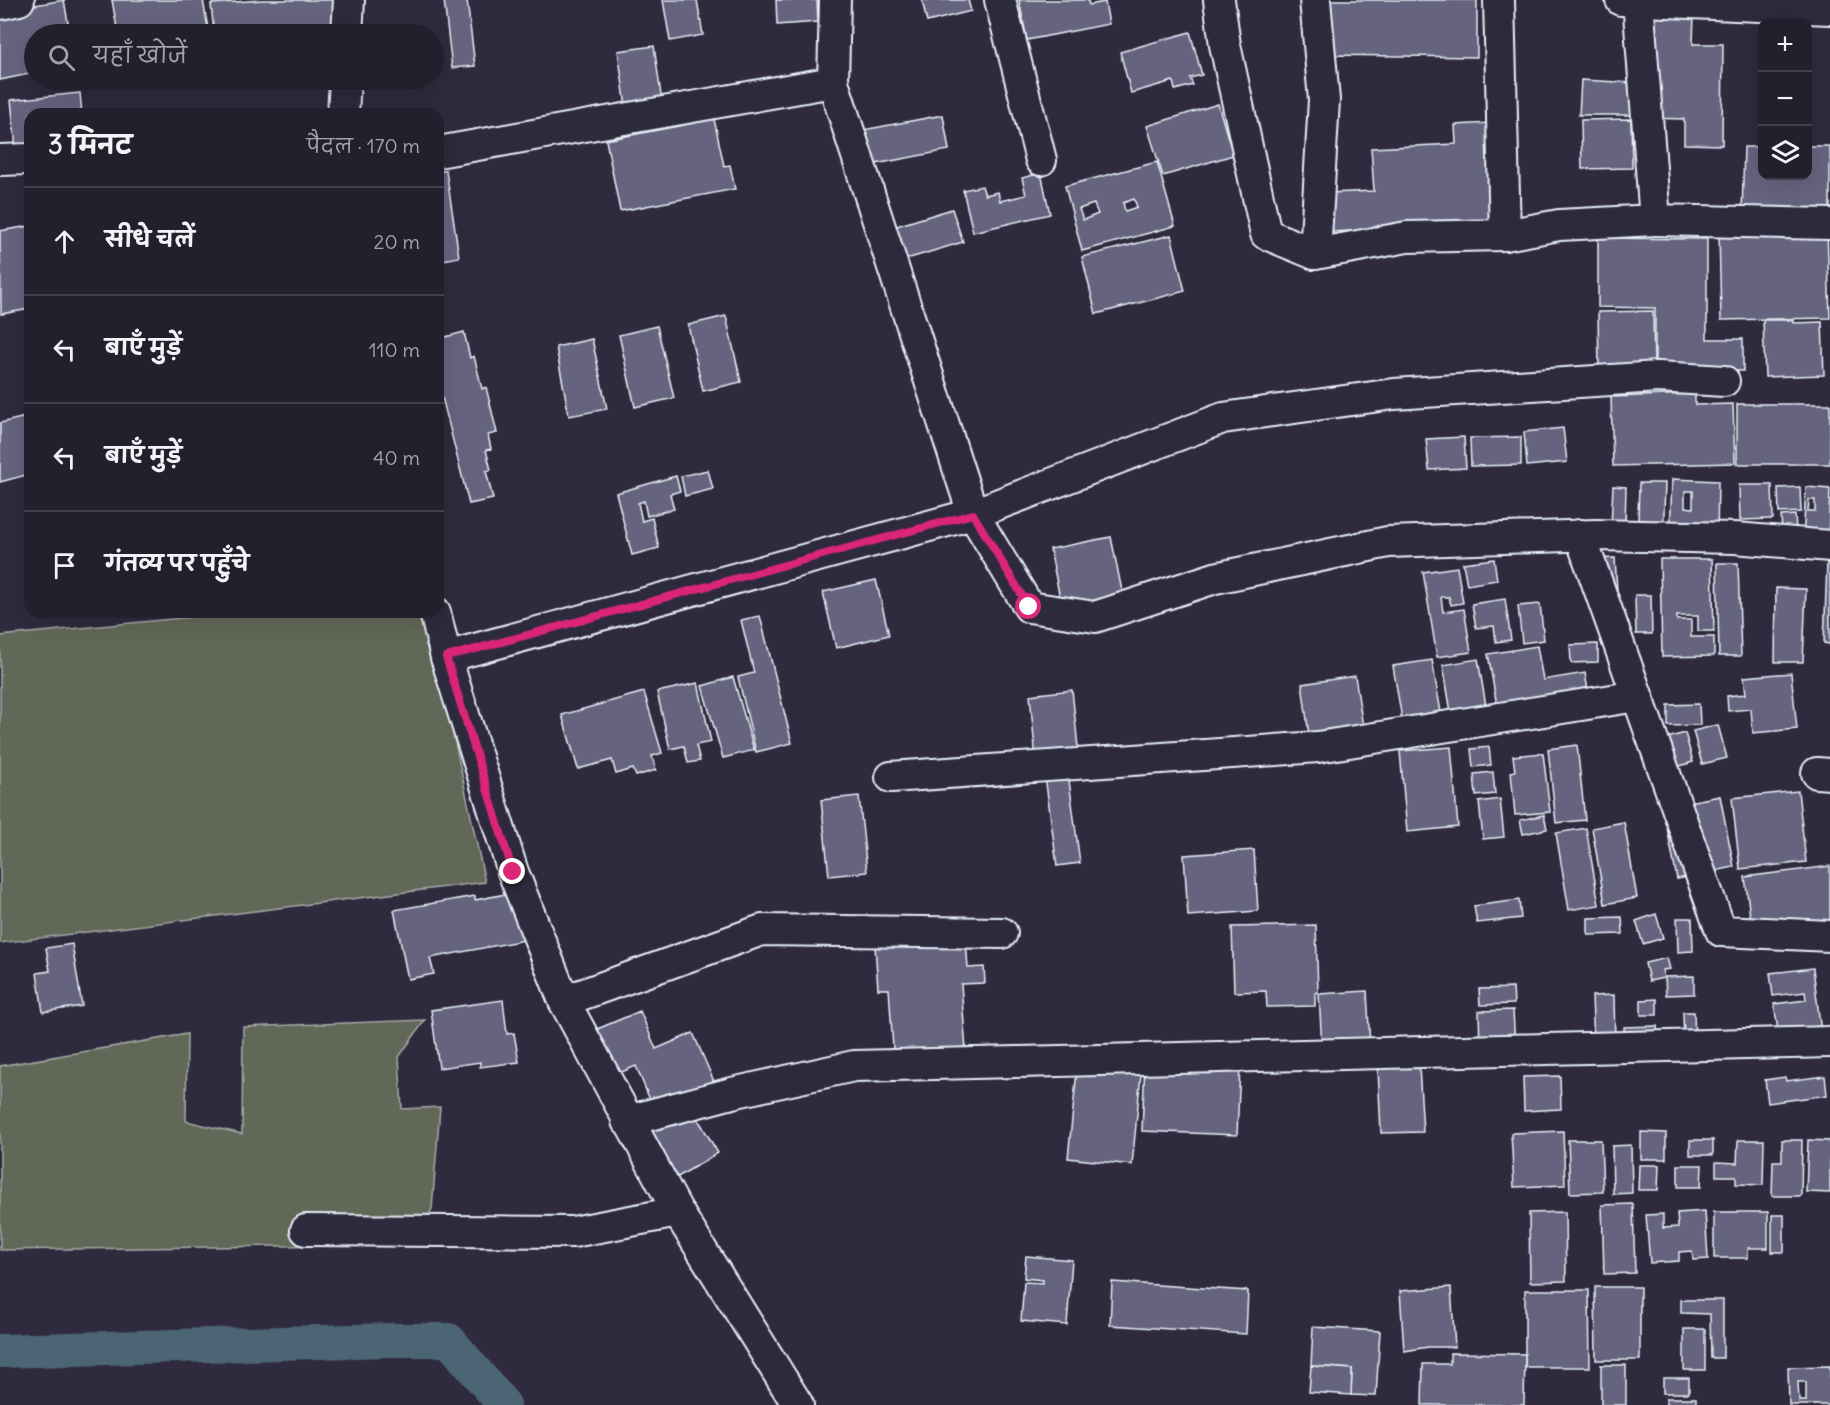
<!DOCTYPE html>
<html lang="hi">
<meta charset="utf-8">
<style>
body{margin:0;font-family:Delius,"Playpen Sans Deva",sans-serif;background:#2b2836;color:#f1f3f6}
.controls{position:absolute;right:18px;top:18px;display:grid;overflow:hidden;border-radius:12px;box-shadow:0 6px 24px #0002}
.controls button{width:54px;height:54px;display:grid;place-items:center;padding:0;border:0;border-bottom:2px solid #403e4a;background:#23202e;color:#f1f3f6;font:30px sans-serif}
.stop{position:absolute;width:18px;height:18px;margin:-14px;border:4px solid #db2777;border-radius:50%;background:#fff}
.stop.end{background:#db2777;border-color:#fff;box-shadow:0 2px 6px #0008}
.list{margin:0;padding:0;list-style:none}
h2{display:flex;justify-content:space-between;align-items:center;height:78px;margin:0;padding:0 24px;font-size:26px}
h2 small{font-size:20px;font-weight:400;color:#a3a3aa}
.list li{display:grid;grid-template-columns:39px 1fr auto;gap:18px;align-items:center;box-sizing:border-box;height:108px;padding:0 24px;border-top:2px solid #403e4a}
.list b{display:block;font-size:22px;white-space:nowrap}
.list em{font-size:20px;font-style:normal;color:#a3a3aa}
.icon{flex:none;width:33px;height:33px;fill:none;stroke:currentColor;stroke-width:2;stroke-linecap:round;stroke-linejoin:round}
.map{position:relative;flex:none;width:1830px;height:1405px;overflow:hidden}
.search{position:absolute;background:#23202e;box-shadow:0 6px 24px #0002;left:24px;top:24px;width:420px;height:66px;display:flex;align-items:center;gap:15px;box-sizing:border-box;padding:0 21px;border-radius:33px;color:#a3a3aa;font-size:22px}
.panel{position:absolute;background:#23202e;box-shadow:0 6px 24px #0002;left:24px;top:108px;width:420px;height:510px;border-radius:18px}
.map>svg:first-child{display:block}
.green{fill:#626759;stroke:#a5aca8;stroke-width:1.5}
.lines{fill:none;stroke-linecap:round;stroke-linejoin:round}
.canal{stroke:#4c6574;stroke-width:34}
.building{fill:#66647f;stroke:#e8f1f8;stroke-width:1.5;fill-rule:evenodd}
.street-casing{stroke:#e8f1f8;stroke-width:34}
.street{stroke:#2f2a3d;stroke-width:30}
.route{stroke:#db2777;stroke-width:8}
</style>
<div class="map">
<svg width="1830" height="1405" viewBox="0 0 1830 1405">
<rect width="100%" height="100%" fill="#2f2a3d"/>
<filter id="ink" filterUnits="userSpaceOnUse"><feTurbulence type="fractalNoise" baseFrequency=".0167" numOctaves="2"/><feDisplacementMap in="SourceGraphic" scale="12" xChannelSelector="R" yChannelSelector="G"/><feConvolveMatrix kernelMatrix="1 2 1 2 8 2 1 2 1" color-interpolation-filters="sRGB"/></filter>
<g filter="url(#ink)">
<!-- green -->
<g class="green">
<path d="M243 612H427L485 882 0 943V636Z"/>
<path d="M425 1020 399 1057 402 1109 440 1107 432 1209 412 1244 0 1250V1066L187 1034 186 1121 242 1134 243 1027Z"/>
</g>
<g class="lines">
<!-- canal -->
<path class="canal" d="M0 1351 389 1340H449L504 1405"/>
</g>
<!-- building -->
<g class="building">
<path d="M64 0 70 34H34V73L0 80V11Z"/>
<path d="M112 0H203L209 34H118Z"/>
<path d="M262 0H334L336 34H214L211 4Z"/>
<path d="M444 0H467L475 66 452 68Z"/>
<path d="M663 0H697L703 35 670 41Z"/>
<path d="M776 0H817L818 22 777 25Z"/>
<path d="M922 0H968L971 11 927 22Z"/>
<path d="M1019 0H1088L1089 5 1105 2 1109 24 1027 40Z"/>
<path d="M1323 0H1477V57L1323 55Z"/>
<path d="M1648 11 1694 12 1693 44H1723L1722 145 1684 144V119L1646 118Z"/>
<path d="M1190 32 1202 75 1190 78 1193 85 1175 90 1173 81 1131 93 1120 52Z"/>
<path d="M654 46 664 116 628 121 618 51Z"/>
<path d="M1581 80 1635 83 1631 115H1579Z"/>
<path d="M80 93 82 114H30V148L16 149 11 100Z"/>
<path d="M1218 104 1233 155 1163 176 1147 126Z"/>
<path d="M943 115 949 150 870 165 863 130Z"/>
<path d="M714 119 724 166 730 165 735 189 620 211 606 140Z"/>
<path d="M1631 119 1632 168 1582 169 1581 120Z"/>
<path d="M1491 123 1496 223 1331 232 1329 193 1374 191 1371 148 1456 144 1455 125Z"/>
<path d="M1808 146H1830V214L1742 213 1744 147H1762V176H1808Z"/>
<path d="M1157 162 1175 226 1082 251 1065 186ZM1134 199 1137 207 1125 211 1123 203ZM1094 204 1098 214 1083 220 1079 209Z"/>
<path d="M446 170 459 257 438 261V172Z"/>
<path d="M1041 173 1050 214 973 232 963 190 982 186 985 195 998 192 1000 201 1026 195 1022 178Z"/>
<path d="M952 209 963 242 900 261 890 228Z"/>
<path d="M30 226V309L1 314 0 231Z"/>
<path d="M1827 230 1830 318 1721 320 1719 233Z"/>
<path d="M1171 235 1185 291 1096 314 1082 257Z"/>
<path d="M1598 238 1707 239V339H1743V371L1655 370V308L1598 307Z"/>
<path d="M1653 311 1654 370 1599 371 1598 312Z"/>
<path d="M726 316 741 382 703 391 688 325Z"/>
<path d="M1763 320H1793V323L1822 322 1824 375 1765 377Z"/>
<path d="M657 326 674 398 635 407 619 335Z"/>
<path d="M464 332 470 358 474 356 482 389 486 387 497 433 488 435 491 449 486 450 491 470 486 471 493 499 469 504 438 381V339Z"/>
<path d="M592 339 607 409 569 416 556 347Z"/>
<path d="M1695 394V405L1733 404 1735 463 1613 466 1611 397Z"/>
<rect x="1737" y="404" width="93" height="60"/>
<path d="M30 416V474L0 482V423Z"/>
<path d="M1563 428 1567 462 1527 466 1524 432Z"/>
<path d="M1464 437 1466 468 1429 470 1426 439Z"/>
<path d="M1521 437V465L1471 466 1470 438Z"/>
<path d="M708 470 713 489 685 496 681 476Z"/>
<path d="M676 476 680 491 670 494 674 509 647 516 644 501 638 503 642 521 652 518 659 548 632 555 616 493Z"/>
<path d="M1672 479 1718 481 1717 537 1670 535ZM1685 491H1693V508L1685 507Z"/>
<path d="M1639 483H1665L1663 541 1643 540 1644 520H1638Z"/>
<path d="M1739 485H1772L1773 519 1740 520Z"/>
<path d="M1613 486 1626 487 1625 526H1611Z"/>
<path d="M1800 487 1801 512 1779 513 1778 488Z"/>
<path d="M1806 487 1830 489 1828 543 1803 541ZM1809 500H1815V511H1808Z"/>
<path d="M1795 515 1797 544 1783 545 1781 516Z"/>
<path d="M1111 537 1123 596 1062 608 1050 549Z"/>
<path d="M1615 558 1618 606 1589 559Z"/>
<path d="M1494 559 1497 580 1467 585 1463 563Z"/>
<path d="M1660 559H1712L1714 631H1698V616H1677V620H1691V637H1714V656L1662 657Z"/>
<path d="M1717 563H1738L1741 656H1719Z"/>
<path d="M1827 563H1830V644L1824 643Z"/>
<path d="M1457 567 1463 603 1451 605 1449 597H1441L1443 612 1464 609 1471 652 1437 657 1423 572Z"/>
<path d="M876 580 889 635 836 648 823 592Z"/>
<path d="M1776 588 1806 589 1803 662H1775Z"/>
<path d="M1635 595H1651L1652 634H1636Z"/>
<path d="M1505 599 1511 640 1496 642 1494 626 1476 628 1472 604Z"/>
<path d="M1540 604 1544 640 1522 643 1518 606Z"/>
<path d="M760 616 792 743 756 752 738 677 754 673 741 620Z"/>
<path d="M1598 644V662L1571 663 1570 645Z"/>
<path d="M1537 646 1543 680 1585 673 1592 713 1501 729 1488 654Z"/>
<path d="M1478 659 1488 718 1453 724 1443 665Z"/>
<path d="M1432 660 1444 730 1405 737 1393 666Z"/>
<path d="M1791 673 1797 729 1753 733 1751 709 1728 711 1727 696 1746 694 1744 677Z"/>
<path d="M1355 676 1363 727 1309 735 1302 684Z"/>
<path d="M733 677 754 750 723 758 702 686Z"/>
<path d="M698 683 711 742 696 745 700 761 688 763 684 746 670 749 657 692Z"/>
<path d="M1072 690 1079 757 1036 761 1030 695Z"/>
<path d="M644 692 662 753 652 756 656 770 636 776 633 769 616 774 612 760 578 769 562 715Z"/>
<path d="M1699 704 1700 725 1668 726V705Z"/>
<path d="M1718 725 1727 758 1702 764 1693 731Z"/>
<path d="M1685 733 1693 762 1673 768 1664 739Z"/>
<path d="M1577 745 1585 820 1556 823 1548 749Z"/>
<path d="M1451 747 1458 827 1407 832 1400 751Z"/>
<path d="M1489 747 1491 765 1473 767 1471 749Z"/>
<path d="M1543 753 1550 812 1515 815 1511 772 1515 771 1513 756Z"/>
<path d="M1493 772 1495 794 1476 796 1474 774Z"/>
<path d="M1068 773 1080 863 1057 866 1045 776Z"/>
<path d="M1798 791 1806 862 1740 869 1732 798Z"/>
<path d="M859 796 867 872 829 876 821 800Z"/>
<path d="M1720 796 1734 867 1677 879 1663 807Z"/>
<path d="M1500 799 1504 837 1483 839 1479 802Z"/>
<path d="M1544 815 1547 829 1523 834 1520 820Z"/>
<path d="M1624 822 1637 898 1605 904 1592 828Z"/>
<path d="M1586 828 1599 905 1569 910 1556 833Z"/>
<path d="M1254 850 1258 911 1188 916 1184 855Z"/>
<path d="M1830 866V922L1752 932 1745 877Z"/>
<path d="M516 892 525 940 430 958 434 974 408 979 394 910 475 896V900Z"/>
<path d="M1519 900 1521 918 1477 923 1474 906Z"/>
<path d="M1656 914 1663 938 1643 944 1636 921Z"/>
<path d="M1622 917 1623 934 1588 935V918Z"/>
<path d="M1677 918H1692L1693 951 1678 952Z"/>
<path d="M1316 925 1318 993H1315V1006L1267 1007 1266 991 1234 992 1232 927Z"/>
<path d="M966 940 968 968 984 967 985 983 961 984 966 1051 894 1063 889 989H878L875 945Z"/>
<path d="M72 944 82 1006 43 1012 37 973 50 971 46 948Z"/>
<path d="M1667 958 1670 969 1662 970 1664 978 1649 981 1645 963Z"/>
<path d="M1813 968 1821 1032 1779 1037 1774 1004 1806 1000 1805 992 1773 996 1770 973Z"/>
<path d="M1694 976V994L1666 995 1665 977Z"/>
<path d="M1513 988 1514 1004 1480 1005 1479 989Z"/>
<path d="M1367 991 1370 1046 1322 1049 1319 994Z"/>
<path d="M1614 995 1615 1043H1594L1592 996Z"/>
<path d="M1657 999V1015H1641V1000Z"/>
<path d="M503 1000 507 1034 514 1033 519 1062 480 1067V1062L439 1068 431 1010Z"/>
<path d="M1513 1010 1515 1047 1480 1048 1479 1011Z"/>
<path d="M640 1011 656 1049 693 1033 716 1086 655 1112 636 1066 607 1078 588 1033Z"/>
<path d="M1683 1012H1694L1695 1044H1684Z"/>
<path d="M1657 1026 1658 1056 1625 1058 1624 1027Z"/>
<path d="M1079 1051 1141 1074 1132 1165 1068 1158Z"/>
<path d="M1145 1063 1240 1067 1237 1135 1142 1131Z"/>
<path d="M1419 1066 1423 1132 1381 1133 1378 1068Z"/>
<path d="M1560 1076 1561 1109 1524 1111 1523 1077Z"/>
<path d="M1825 1076 1827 1095 1768 1103 1765 1080 1785 1077 1786 1081Z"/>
<path d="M691 1107 718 1153 666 1184 639 1137Z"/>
<path d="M1563 1131 1565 1185 1514 1187 1511 1133Z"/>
<path d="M1641 1132 1666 1133V1159H1641Z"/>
<path d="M1568 1140H1601L1603 1192 1570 1193Z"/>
<rect x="1690" y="1140" width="23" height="15"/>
<path d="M1738 1140H1764L1763 1185 1736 1184V1176H1716V1162L1737 1163Z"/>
<path d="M1782 1140H1802L1801 1196H1772L1773 1161H1782Z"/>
<path d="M1808 1140 1830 1141V1193L1806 1192Z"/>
<path d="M1631 1145 1632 1193 1613 1194 1612 1146Z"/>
<path d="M1639 1165H1659L1658 1190H1638Z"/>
<path d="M1678 1165H1702L1701 1187H1678Z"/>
<path d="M1633 1204 1635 1273 1604 1274 1602 1205Z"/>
<path d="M1705 1211 1708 1259 1693 1260 1692 1251 1679 1252V1261L1650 1263 1646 1215 1663 1214V1228L1678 1227 1677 1213Z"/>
<path d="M1565 1212 1566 1281 1530 1282 1529 1213Z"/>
<path d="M1714 1212H1768V1248H1748V1258H1714Z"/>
<rect x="1772" y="1215" width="12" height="37"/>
<path d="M1026 1256 1072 1260 1067 1325 1021 1321 1024 1282 1043 1283V1280L1024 1278Z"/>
<path d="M1112 1282 1248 1291 1246 1334 1110 1325Z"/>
<path d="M1451 1287 1455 1347H1428L1404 1351 1400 1291Z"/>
<path d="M1595 1287H1640V1360H1596Z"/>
<path d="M1525 1290H1589L1590 1367H1525Z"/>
<path d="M1681 1300H1723V1358H1711L1710 1314 1681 1313Z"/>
<path d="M1313 1327 1380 1331 1376 1396 1351 1395 1352 1369 1311 1366Z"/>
<rect x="1684" y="1329" width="21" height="41"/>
<path d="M1450 1353 1525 1354 1524 1405H1422L1423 1364H1450Z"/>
<rect x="1601" y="1365" width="25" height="40"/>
<path d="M1311 1366 1352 1369 1351 1395 1309 1392Z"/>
<path d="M1830 1366V1405H1789L1788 1367ZM1798 1382H1806V1401H1799Z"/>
<rect x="1663" y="1378" width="26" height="15"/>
<rect x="1666" y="1398" width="30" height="7"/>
</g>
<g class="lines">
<!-- street casing -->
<g class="street-casing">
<g id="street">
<path d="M835 0 833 82 973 514 1029 607 1095 617 1215 578 1388 542 1595 535 1735 538 1830 546"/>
<path d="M1000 0 1041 160"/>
<path d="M1219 0 1225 45 1266 234 1315 254 1407 237 1505 235 1559 225 1655 220"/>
<path d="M1499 0 1505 235"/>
<path d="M1621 0 1830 9"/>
<path d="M1638 0 1655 220 1830 224"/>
<path d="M0 4 19 0"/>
<path d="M347 34 349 0"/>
<path d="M343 114 345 80"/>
<path d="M438 152 833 82"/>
<path d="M0 160 30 159"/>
<path d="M1315 254 1324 100 1315 0"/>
<path d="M1580 535 1721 931 1830 936"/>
<path d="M435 612 446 657 513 872 564 1001 678 1212 798 1405"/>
<path d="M446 657 973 514 1223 418 1394 394 1658 377 1724 381"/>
<path d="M1817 773 1830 774"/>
<path d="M891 777 1318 747 1637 696"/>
<path d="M564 1001 762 930 1002 933"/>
<path d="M627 1121 732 1093 854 1066 1830 1042"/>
<path d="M306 1230 573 1232 678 1212"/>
</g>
</g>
<!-- street -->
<use href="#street" class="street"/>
</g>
</g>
<g class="lines" filter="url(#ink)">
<!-- route -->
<path class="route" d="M513 872 446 657 973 514 1029 607"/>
</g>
</svg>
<div class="controls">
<button>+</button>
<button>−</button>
<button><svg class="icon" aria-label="layers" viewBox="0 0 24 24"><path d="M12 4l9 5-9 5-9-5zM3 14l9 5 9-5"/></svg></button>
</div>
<div class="stop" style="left:1029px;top:607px"></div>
<div class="stop end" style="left:513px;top:872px"></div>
<div class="search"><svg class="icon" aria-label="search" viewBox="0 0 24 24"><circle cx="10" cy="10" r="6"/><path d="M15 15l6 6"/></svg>यहाँ खोजें</div>
<section class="panel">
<h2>3 मिनट<small>पैदल · 170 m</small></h2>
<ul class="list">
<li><svg class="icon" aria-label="ahead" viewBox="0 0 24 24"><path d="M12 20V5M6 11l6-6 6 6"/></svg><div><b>सीधे चलें</b></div><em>20 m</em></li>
<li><svg class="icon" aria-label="left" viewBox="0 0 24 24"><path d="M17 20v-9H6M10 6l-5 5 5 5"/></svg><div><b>बाएँ मुड़ें</b></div><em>110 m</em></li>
<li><svg class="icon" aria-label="left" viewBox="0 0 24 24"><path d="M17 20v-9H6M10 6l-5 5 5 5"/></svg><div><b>बाएँ मुड़ें</b></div><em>40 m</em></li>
<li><svg class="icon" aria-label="arrive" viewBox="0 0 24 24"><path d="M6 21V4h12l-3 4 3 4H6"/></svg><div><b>गंतव्य पर पहुँचे</b></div></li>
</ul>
</section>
</div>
